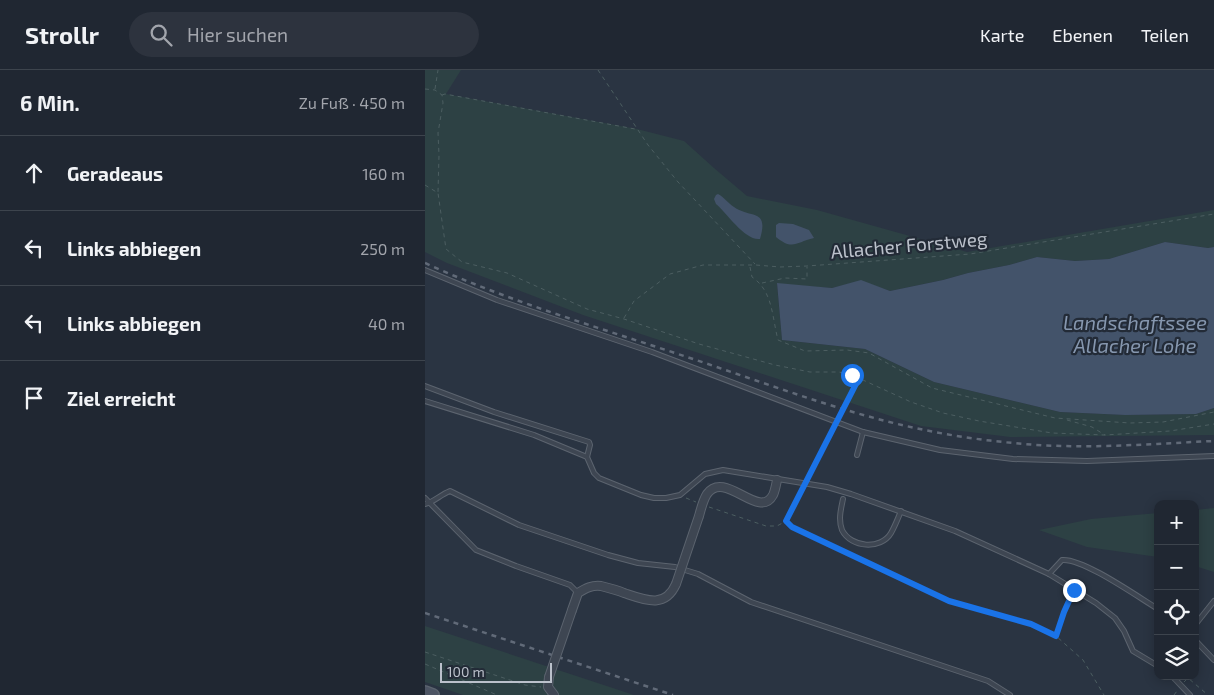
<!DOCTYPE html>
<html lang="de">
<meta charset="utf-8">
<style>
body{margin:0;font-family:"Exo 2",sans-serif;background:#2d333e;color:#f1f3f6}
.controls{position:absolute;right:15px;bottom:15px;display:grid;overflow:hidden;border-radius:10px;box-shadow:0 2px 12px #0003}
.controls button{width:45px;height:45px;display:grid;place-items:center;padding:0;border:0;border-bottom:1px solid #3d444d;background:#202732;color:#f1f3f6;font:25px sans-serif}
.scale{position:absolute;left:15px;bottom:12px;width:112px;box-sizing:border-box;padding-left:5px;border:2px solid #bbc1cb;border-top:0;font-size:14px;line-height:18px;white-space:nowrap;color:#bbc1cb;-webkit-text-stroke:4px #232b37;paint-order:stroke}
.stop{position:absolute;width:15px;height:15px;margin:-11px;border:4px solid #1a73e8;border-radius:50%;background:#fff}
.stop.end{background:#1a73e8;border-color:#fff;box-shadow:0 1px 5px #0008}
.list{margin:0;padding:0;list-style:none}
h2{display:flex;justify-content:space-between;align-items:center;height:65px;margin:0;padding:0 20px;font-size:21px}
h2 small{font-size:16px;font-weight:400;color:#a2a5ac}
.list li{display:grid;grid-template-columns:32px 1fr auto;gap:15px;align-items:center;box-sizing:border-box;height:75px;padding:0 20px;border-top:1px solid #3d444d}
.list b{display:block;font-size:19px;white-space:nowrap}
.list em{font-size:16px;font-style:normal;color:#a2a5ac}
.icon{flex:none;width:28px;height:28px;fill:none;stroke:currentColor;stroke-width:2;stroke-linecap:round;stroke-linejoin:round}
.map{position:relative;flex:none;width:789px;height:625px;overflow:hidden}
header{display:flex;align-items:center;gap:30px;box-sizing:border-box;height:70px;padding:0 25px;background:#202732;border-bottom:1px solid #3d444d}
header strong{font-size:24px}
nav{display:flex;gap:28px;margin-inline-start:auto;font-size:18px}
.search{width:350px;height:45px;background:#2d333e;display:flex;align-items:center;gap:12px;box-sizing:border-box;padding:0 18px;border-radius:28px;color:#a2a5ac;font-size:19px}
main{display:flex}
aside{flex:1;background:#202732}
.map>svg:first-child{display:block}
.green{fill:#2d4144}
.water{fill:#43536a}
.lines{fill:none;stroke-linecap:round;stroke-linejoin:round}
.lane-casing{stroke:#5c646f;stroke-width:6}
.street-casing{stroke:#5c646f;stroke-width:10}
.secondary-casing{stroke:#5c646f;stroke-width:14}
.path{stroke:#4c5e61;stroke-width:1;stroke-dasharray:4 4;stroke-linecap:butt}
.lane{stroke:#3e4652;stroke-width:4}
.street{stroke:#3e4652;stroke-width:8}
.secondary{stroke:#4d5564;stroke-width:11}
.rail{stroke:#616a78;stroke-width:2.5;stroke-dasharray:5 5;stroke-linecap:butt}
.street-bridge-casing{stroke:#5c646f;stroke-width:10;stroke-linecap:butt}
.path-bridge{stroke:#4c5e61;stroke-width:1;stroke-dasharray:4 4;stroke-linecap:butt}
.street-bridge{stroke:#3e4652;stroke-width:8}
.route{stroke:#1a73e8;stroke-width:6}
.labels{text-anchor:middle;stroke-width:4.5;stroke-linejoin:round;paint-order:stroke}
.street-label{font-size:19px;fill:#bbc1cb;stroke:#232b37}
.water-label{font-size:20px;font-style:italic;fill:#8697af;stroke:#232b37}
</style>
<header>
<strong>Strollr</strong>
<div class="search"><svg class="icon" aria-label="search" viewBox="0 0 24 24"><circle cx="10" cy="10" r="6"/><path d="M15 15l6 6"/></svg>Hier suchen</div>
<nav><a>Karte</a><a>Ebenen</a><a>Teilen</a></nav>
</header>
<main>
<aside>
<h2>6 Min.<small>Zu Fuß · 450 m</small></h2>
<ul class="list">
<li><svg class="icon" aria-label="ahead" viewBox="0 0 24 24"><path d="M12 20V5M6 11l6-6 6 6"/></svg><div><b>Geradeaus</b></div><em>160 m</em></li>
<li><svg class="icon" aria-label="left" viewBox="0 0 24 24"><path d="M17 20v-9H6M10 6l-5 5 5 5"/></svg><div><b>Links abbiegen</b></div><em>250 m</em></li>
<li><svg class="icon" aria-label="left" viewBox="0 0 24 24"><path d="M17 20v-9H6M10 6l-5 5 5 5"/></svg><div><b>Links abbiegen</b></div><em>40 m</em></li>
<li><svg class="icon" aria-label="arrive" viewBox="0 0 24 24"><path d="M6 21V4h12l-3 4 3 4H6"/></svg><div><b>Ziel erreicht</b></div></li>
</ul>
</aside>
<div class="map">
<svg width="789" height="625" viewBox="0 0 789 625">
<rect width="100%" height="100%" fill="#2a3442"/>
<!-- green -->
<g class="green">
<path d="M0 0H36L21 24 212 59 259 71 289 98 322 126 392 140 542 182 789 140V177L783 178 740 172 684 189 650 191 612 187 584 195 543 203 518 210 465 221 436 211 407 218 352 214 357 270 440 279 509 312 635 342 700 345 771 344 789 338V365L585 367 496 356 158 245 22 193 0 182Z"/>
<path d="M789 438V502L770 496V440Z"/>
<path d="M733 443V487L662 477 614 460 666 449Z"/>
<path d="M0 556 209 625H38L0 612Z"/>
</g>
<!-- water -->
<g class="water">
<path d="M293 124C299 127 303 133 309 137 326 149 344 138 335 169 320 171 302 143 291 134L289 129 291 125Z"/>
<path d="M354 153 368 154 384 160 389 168C371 172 368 181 351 167V155Z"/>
<path d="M740 172 783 178 789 177V338L771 344 700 345 635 342 509 312 440 279 357 270 352 213 407 218 436 210 465 221 518 210 543 203 584 195 612 187 650 191 684 189Z"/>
</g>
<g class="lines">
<!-- lane casing -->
<g class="lane-casing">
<g id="lane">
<path d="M0 200 72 230 227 282 438 362 515 380 588 389 662 391 789 386"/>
<path d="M0 316 69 342 164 372 165 375 162 387"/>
<path d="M0 331 109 365 162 387 169 403 174 408 216 425 229 428H241L255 425 280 404 298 400 402 417 426 424 530 461 624 504 671 533 690 548 699 561 708 581 733 596"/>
<path d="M432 385 438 362"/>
<path d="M0 428 51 480 91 496 145 515 153 523"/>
<path d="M418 429C416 439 413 449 417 460 426 478 456 480 466 463 470 456 473 448 476 441"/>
<path d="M0 434C9 432 15 425 25 421L94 455 183 485 213 493 250 497 273 504 326 532 563 611 585 625"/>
<path d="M624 504 637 490C658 488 713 527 733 539"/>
<path d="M770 555 789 531"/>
<path d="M770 570 789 590"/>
<path d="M747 606 765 625"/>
</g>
</g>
<!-- street casing -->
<g class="street-casing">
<g id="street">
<path d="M274 446C276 439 278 430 282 424 300 399 334 451 348 425 350 421 351 415 352 410"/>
<path d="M147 540 153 523C161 518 167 515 176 516 184 518 192 520 199 523 220 530 240 539 251 514"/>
<path d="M124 607 123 617 129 625"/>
</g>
</g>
<!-- secondary casing -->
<g class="secondary-casing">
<path id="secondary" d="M0 622 8 625"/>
</g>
<!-- path -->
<g class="path">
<path d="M173 0 223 75 253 112 330 194"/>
<path d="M0 19 10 20 17 25 18 33 13 63 14 85 13 122"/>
<path d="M10 19 13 0"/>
<path d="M17 25 20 24 210 59"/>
<path d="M0 115 13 123 21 179 37 192 82 203 162 239 199 249 274 274 350 295 385 302H414L427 305 486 332 518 343 554 351 627 363 680 365 745 361 789 354"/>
<path d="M325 197 327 207C348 221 347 247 353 270L380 281 422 280 444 283 507 318 630 348 705 353 738 352 789 342"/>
<path d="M337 213 360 208 382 209V197"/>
<path d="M199 248 209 231 245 204 278 195H331L355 197 382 196 545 184 789 144"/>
<path d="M423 327 433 309"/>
<path d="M642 350 667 357 680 365"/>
<path d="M374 424 361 451 367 457 524 531 606 554 631 566 658 590 679 625"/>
<path d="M261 428 271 432"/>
<path d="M284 437 341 456H352L361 451"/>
<path d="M631 565 639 542 647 525"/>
<path d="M0 582 100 615 116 617"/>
<path d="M0 594 72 625"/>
<path d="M759 612 763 608 783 625"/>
<path d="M749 625 752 621"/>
</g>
<!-- lane -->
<use href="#lane" class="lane"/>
<!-- street -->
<use href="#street" class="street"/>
<!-- secondary -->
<use href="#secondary" class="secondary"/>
<!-- rail -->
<g class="rail">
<path d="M0 193C83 231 172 257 259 286 335 311 412 341 490 358 522 365 555 370 588 373 655 380 722 374 789 371"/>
<path d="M0 543 248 625"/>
</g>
<!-- street-bridge casing -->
<g class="street-bridge-casing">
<g id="street-bridge">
<path d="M251 514 274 446"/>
<path d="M124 607 147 540"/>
</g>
</g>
<!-- path-bridge -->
<path class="path-bridge" d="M374 424 423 327"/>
<!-- street-bridge -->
<use href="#street-bridge" class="street-bridge"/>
</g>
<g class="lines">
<!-- route -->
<path class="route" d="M427 305 434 308 361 451 367 457 524 531 606 554 631 566 639 542 649 520"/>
</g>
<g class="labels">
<!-- street labels -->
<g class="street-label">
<text transform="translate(484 175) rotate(-5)" y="7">Allacher Forstweg</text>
</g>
<!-- water labels -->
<g class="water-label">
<text x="710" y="260">Landschaftssee<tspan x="710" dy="23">Allacher Lohe</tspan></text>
</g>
</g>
</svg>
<div class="controls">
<button>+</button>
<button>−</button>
<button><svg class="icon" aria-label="locate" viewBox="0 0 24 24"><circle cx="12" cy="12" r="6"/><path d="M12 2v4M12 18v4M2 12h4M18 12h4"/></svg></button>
<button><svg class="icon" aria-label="layers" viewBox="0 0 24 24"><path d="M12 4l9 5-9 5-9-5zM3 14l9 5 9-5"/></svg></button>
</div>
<div class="scale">100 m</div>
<div class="stop" style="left:427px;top:305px"></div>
<div class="stop end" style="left:649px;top:520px"></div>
</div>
</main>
